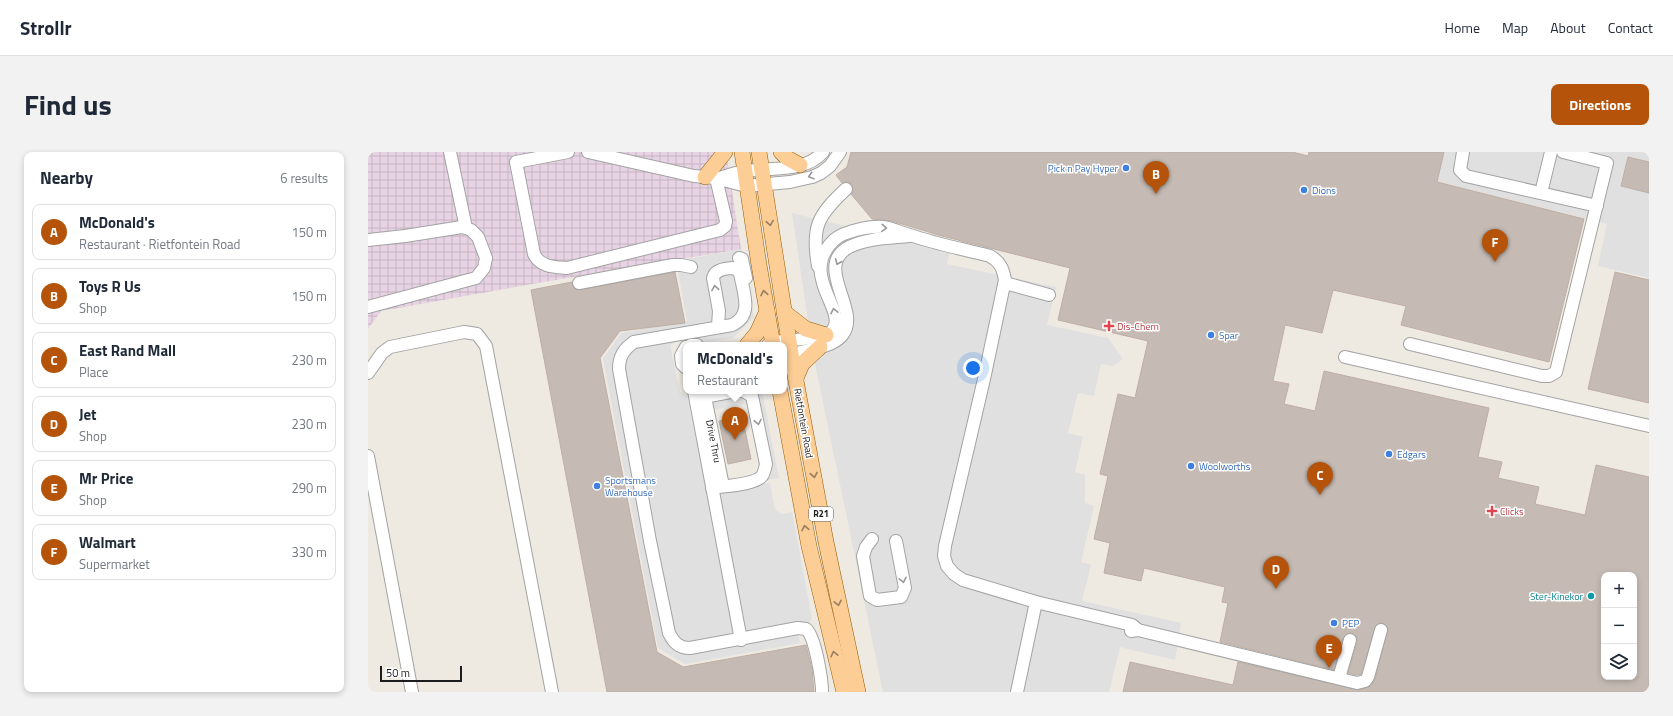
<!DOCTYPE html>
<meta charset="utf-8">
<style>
body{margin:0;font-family:"Titillium Web",sans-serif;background:#f2f2f3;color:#1f2937}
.controls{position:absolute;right:12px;bottom:12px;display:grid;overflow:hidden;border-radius:8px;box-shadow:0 2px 6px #0003}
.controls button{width:36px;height:36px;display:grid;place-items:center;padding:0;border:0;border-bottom:1px solid #e0e1e3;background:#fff;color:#1f2937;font:20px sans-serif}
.scale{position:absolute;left:12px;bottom:10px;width:82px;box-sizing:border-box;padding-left:4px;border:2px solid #1c1c1c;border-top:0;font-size:11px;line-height:14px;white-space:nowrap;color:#1c1c1c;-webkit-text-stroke:3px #fff;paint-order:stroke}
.you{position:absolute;left:605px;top:216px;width:14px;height:14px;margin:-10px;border:3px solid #fff;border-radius:50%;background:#1a73e8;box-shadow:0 0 0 6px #1a73e833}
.badge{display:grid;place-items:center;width:26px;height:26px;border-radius:50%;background:#b45309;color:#fff;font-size:13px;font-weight:700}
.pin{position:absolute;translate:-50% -33px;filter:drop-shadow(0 1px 2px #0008)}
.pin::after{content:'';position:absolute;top:21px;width:14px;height:12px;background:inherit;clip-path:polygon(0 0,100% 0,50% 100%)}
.popup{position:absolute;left:315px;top:190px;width:104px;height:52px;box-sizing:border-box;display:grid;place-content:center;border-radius:8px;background:#fff;filter:drop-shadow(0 1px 3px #0005);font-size:13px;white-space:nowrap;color:#747a83}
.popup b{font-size:15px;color:#1f2937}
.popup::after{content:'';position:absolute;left:50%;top:100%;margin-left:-8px;border:8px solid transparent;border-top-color:#fff}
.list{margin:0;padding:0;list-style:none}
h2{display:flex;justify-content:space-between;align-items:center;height:52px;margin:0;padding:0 16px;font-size:17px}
h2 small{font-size:13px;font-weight:400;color:#747a83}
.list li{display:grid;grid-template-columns:26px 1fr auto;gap:12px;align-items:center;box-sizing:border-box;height:56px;margin:0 8px 8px;padding:0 8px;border:1px solid #e0e1e3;border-radius:8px}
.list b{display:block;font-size:15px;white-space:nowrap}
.list p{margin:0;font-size:13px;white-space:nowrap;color:#747a83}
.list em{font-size:13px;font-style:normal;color:#747a83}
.icon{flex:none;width:22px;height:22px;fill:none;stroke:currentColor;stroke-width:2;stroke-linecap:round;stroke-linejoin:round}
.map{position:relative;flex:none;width:1281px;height:540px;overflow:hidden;border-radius:8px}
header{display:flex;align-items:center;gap:24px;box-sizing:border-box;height:56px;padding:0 20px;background:#fff;border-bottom:1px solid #e0e1e3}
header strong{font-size:19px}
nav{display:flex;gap:22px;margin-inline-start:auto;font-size:14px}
.intro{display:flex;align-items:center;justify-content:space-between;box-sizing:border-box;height:96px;padding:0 24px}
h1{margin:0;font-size:28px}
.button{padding:10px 18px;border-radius:8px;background:#b45309;color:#fff;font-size:14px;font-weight:700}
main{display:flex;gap:24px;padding:0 24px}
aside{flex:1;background:#fff;border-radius:8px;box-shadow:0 2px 6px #0003}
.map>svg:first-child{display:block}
.industrial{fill:url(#industrial-grid)}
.parking{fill:#e0e0e0}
.building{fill:#c5bbb4;stroke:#bfaea3;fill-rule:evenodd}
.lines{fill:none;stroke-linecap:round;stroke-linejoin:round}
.minor-casing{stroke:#a3a3a3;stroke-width:14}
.major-casing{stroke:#935d00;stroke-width:16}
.minor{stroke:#fff;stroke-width:12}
.major{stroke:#fdcd96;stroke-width:15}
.oneway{stroke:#999}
.oneway2{stroke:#987d5f}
.shop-dot{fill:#3f7fe0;stroke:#fff;stroke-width:1.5}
.health-dot{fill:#e0444e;stroke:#fff;stroke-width:1.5}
.culture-dot{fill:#0f9aa8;stroke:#fff;stroke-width:1.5}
.labels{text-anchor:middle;stroke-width:3;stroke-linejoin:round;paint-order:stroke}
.shield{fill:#fff;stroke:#606060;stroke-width:1}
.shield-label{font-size:9px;font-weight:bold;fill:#1c1c1c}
.shop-label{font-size:10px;fill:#366cbe;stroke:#fff;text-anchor:start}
.health-label{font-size:10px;fill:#be3a42;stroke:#fff;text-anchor:start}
.street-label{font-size:10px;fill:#1c1c1c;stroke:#fff}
.culture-label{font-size:10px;fill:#0d838f;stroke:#fff;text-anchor:end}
</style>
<header>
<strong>Strollr</strong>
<nav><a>Home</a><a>Map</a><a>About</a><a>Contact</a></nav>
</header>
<div class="intro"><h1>Find us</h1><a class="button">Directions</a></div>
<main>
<aside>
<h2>Nearby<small>6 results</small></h2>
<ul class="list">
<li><span class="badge">A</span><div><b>McDonald's</b><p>Restaurant · Rietfontein Road</p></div><em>150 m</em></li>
<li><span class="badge">B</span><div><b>Toys R Us</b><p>Shop</p></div><em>150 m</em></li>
<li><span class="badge">C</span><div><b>East Rand Mall</b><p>Place</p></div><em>230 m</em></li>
<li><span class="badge">D</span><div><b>Jet</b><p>Shop</p></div><em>230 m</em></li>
<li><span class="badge">E</span><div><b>Mr Price</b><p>Shop</p></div><em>290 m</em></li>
<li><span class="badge">F</span><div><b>Walmart</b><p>Supermarket</p></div><em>330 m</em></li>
</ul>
</aside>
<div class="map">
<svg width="1281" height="540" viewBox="0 0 1281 540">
<defs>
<pattern id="industrial-grid" width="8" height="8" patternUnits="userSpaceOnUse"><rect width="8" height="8" fill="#e7d3e4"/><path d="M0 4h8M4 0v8" fill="none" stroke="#c6b5c3"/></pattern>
</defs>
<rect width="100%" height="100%" fill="#eee9e1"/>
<!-- industrial -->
<path class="industrial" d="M0 0H358L373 97 164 132 13 159 0 177Z"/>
<!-- parking -->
<g class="parking">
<path d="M1076 0H1281V126L1230 114 1239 72 1069 30Z"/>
<path d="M424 61 582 100 579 112 688 135 679 173 740 186 755 207 745 214 733 212 726 244 710 241 700 281 715 285 707 320 717 323V351L726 354 713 410 723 413 714 449 813 471 807 508 752 495 741 540H515L445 202Z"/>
<path d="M373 97 386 165 365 186 341 190H308L302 193 312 240 319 243 339 343 402 331 407 358 414 362 424 360 444 467 430 482 432 491 317 512 290 496 235 207 253 181 319 169 308 109Z"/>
<path d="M334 239H394L411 326 399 328 385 251 337 259Z"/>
</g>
<!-- building -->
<g class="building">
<path d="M483 0H924L940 4 941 0H1076L1069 30 1216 67 1181 210 1033 173 1038 154 965 138 954 181 917 173 905 229 921 232 916 252 947 259 956 219 1121 256 1110 305 1134 310 1130 326 1171 335 1167 352 1217 363 1228 313 1281 325V540H755L762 510 865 533 870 510 991 538 1003 534 1007 527 1020 477 1015 471H1012L1008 473 993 522 989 523 980 521 989 490V486L984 481H980L975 486 966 518 852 490 860 451 854 450 857 435 776 416 773 429 736 421 742 391 726 387 740 324 732 322 750 242 767 246 780 189 690 168 702 116 574 84 524 69 504 67 483 42 485 39 484 32 480 30 474 31 468 23 479 15ZM1236 423H1266V525H1236Z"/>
<path d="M1260 5 1281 10V41L1253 34Z"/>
<path d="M307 120 317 171 252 179 232 206 289 500 315 515 438 493 444 517 446 540H239L163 138 204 130 206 136 212 138Z"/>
<path d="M1247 120 1281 128V251L1220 237Z"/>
<path d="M374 264 383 307 360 312 351 269Z"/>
</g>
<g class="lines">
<!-- minor casing -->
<g class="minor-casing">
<g id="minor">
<path d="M82 0 98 76"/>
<path d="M200 0 148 10 166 102C172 115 186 115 199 116L352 78 357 74 358 69 348 26"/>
<path d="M220 0 326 24 348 26 378 34 422 30 444 25 453 21 462 14 472 0"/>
<path d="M1095 0 1092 18 1098 24 1229 54"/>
<path d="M350 26C359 24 368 20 378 19 403 15 437 21 455 0"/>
<path d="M1173 41 1183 0"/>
<path d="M0 88 37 84 94 75 98 76 103 78 110 85 118 106 116 116 108 126 0 155"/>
<path d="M371 106 374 107 378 126"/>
<path d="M450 114C443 75 450 63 478 37"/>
<path d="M211 131 305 113H313L323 115"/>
<path d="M637 131 681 143"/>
<path d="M350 174 351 159 345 126C347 117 359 116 367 116L372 121C375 140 386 163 364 173L266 190C256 197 251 204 251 217L282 389 301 481C306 491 311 496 322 496L430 476 438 477C447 484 454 527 454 540"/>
<path d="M1042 192 1174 224H1181L1188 220 1239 11 1195 0"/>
<path d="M323 193H329"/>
<path d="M400 193 405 190C415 189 456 186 462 181 485 161 428 125 466 88 476 79 502 74 515 75 525 76 533 81 542 83 568 92 595 97 622 104 632 110 635 116 637 128L616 227 577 394 576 404 579 414 586 422 595 428 668 450 764 473 770 478"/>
<path d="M318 195 313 204 314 212 318 216"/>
<path d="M416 203C426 202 436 199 446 197 456 194 469 191 475 182 493 158 445 114 481 95 499 86 522 86 541 84"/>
<path d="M977 205 1281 274"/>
<path d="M0 221 14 201 22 195 96 180 109 182 118 194 184 540"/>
<path d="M326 239 373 488"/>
<path d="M337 245 355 334"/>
<path d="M330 246 368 239"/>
<path d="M0 304 44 540"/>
<path d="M344 336C355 334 387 333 394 324 396 321 397 317 398 312L384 244 377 240 373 239"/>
<path d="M504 387 498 395 495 404 502 444 509 448 533 445 537 436 528 389"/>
<path d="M763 479 770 478 989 531 997 529 1000 525 1013 478"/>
<path d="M971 526 982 488"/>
<path d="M649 540 668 450"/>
</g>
</g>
<!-- major casing -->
<g class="major-casing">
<g id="major">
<path d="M374 0 391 113 405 193"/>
<path d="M391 0 423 202 458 390 490 540"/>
<path d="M413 0 419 6 432 13"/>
<path d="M337 25 357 0"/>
<path d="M416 160 438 177 458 183"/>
<path d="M379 193 389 181 399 159"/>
<path d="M428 226 434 212 452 195"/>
<path d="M412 239 441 394 476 540"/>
</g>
</g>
<!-- minor -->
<use href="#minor" class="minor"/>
<!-- major -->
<use href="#major" class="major"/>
</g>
<!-- one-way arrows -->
<defs><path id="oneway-chevron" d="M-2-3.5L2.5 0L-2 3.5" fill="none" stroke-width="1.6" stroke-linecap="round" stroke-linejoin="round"/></defs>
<g class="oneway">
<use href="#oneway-chevron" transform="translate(443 24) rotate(162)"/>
<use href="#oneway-chevron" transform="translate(516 76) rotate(4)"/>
<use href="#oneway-chevron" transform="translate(470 110) rotate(113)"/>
<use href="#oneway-chevron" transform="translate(347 136) rotate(-100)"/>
<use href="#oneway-chevron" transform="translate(466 159) rotate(-102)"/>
<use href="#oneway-chevron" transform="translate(390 270) rotate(79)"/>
<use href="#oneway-chevron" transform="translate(535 428) rotate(78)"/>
</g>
<g class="oneway2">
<use href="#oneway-chevron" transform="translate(402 71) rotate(81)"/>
<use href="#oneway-chevron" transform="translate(396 141) rotate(-101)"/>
<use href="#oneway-chevron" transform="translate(446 323) rotate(80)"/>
<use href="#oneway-chevron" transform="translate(437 376) rotate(-101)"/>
<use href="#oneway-chevron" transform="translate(470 451) rotate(78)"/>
<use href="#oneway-chevron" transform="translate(466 502) rotate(-104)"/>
</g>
<!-- markers -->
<g class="shop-dot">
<circle cx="758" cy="16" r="4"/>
<circle cx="936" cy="38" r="4"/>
<circle cx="843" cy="183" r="4"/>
<circle cx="1021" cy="302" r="4"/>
<circle cx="823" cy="314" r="4"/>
<circle cx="229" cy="334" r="4"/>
<circle cx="966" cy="471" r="4"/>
</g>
<g class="health-dot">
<path d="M739 168h4v4h4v4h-4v4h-4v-4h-4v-4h4z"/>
<path d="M1122 353h4v4h4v4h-4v4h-4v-4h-4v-4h4z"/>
</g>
<circle class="culture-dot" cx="1223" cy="444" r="4"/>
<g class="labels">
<!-- shield labels -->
<rect class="shield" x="441" y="355" width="24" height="14" rx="3"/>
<g class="shield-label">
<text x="453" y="365">R21</text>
</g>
<!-- shop labels -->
<g class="shop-label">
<text x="750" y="20" text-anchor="end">Pick n Pay Hyper</text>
<text x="944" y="42">Dions</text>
<text x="851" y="187">Spar</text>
<text x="1029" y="306">Edgars</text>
<text x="831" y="318">Woolworths</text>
<text x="237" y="332">Sportsmans<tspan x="237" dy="12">Warehouse</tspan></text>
<text x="974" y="475">PEP</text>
</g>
<!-- health labels -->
<g class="health-label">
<text x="749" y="178">Dis-Chem</text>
<text x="1132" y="363">Clicks</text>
</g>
<!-- street labels -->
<g class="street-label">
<text transform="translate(436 271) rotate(80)" y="4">Rietfontein Road</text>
<text transform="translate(346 289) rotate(79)" y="4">Drive Thru</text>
</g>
<!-- culture labels -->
<g class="culture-label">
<text x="1215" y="448">Ster-Kinekor</text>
</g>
</g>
</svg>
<div class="controls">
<button>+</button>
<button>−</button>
<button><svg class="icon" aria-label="layers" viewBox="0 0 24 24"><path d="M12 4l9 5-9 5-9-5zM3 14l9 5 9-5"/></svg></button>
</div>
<div class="scale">50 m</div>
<div class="you"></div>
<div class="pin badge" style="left:367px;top:288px">A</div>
<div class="popup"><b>McDonald's</b>Restaurant</div>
<div class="pin badge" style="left:788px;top:42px">B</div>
<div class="pin badge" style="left:952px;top:343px">C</div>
<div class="pin badge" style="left:908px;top:437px">D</div>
<div class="pin badge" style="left:961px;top:516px">E</div>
<div class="pin badge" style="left:1127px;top:110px">F</div>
</div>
</main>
